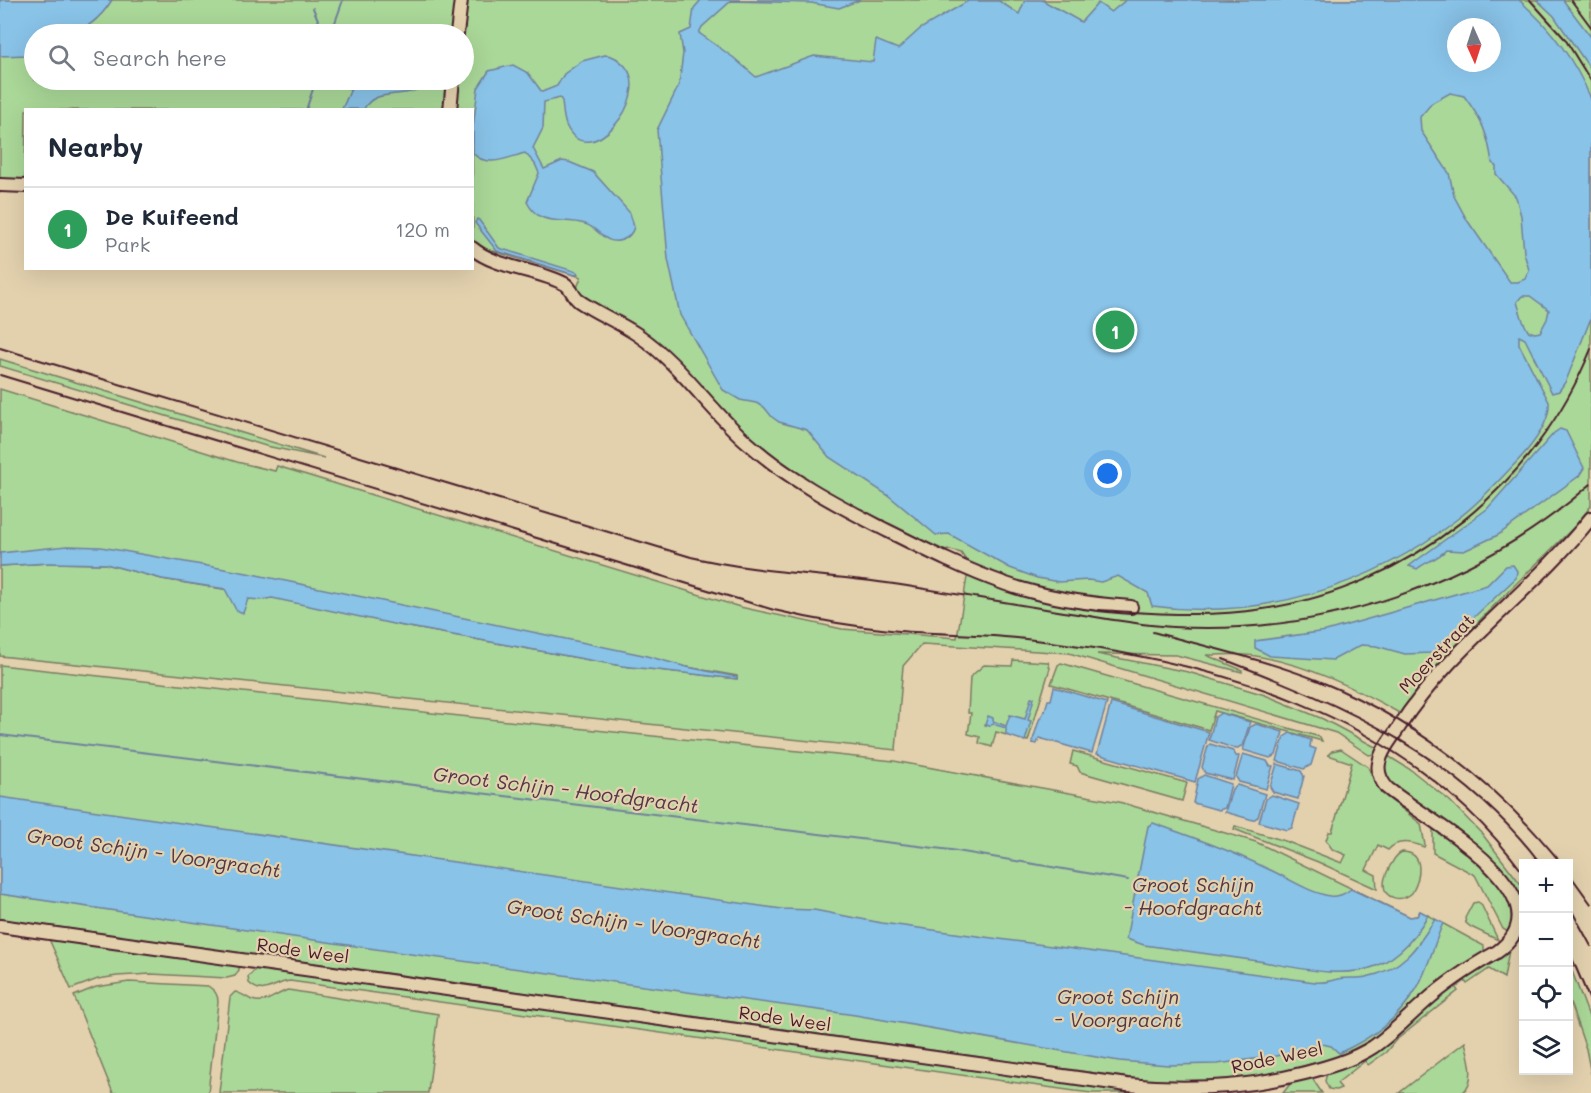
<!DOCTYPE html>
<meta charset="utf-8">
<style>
body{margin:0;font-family:Mali,sans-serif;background:#f2f2f3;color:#1f2937}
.controls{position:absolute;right:18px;bottom:18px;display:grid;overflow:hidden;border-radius:0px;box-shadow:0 6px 24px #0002}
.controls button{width:54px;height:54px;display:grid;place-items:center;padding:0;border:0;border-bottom:2px solid #e0e1e3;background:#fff;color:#1f2937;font:30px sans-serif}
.compass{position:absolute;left:1447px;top:18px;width:54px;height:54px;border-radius:50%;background:#fff;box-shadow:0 6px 24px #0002;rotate:177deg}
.you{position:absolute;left:1108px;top:474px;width:21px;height:21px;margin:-15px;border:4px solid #fff;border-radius:50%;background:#1a73e8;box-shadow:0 0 0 9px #1a73e833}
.badge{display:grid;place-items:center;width:39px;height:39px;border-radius:50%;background:#1f6fb2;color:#fff;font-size:20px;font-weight:700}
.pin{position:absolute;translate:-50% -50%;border:3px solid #fff;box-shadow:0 2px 6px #0006}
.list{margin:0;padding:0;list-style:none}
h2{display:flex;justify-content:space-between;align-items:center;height:78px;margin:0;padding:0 24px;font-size:26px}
h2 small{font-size:20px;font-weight:400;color:#747a83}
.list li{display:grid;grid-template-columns:39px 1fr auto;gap:18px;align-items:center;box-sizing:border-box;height:84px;padding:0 24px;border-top:2px solid #e0e1e3}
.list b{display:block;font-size:22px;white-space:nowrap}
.list p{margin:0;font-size:20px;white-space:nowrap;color:#747a83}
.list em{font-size:20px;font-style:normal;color:#747a83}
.icon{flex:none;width:33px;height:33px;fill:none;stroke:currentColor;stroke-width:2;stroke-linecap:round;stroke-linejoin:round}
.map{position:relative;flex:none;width:1591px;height:1093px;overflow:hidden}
.search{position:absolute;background:#fff;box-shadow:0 6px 24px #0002;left:24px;top:24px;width:450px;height:66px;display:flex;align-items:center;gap:15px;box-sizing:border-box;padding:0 21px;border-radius:33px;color:#747a83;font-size:22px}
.panel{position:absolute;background:#fff;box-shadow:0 6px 24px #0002;left:24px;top:108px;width:450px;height:162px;border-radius:0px}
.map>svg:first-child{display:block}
.green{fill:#aad898;stroke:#7a7c62;stroke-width:1.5;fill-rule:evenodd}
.water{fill:#89c3e8;stroke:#70819c;stroke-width:1.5;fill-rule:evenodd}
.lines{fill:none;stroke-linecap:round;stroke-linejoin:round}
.stream{stroke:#70819c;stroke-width:2}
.minor-casing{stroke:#4a1f2b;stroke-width:16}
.minor{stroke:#e3d1ae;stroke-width:12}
.rail{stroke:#4a1f2b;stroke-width:2}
.labels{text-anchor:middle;stroke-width:4.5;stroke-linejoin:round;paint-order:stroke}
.street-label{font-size:18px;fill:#4a1f2b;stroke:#e3d1ae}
.water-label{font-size:20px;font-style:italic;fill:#533847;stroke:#e3d1ae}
</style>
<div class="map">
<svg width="1591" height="1093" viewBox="0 0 1591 1093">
<rect width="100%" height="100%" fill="#e3d1ae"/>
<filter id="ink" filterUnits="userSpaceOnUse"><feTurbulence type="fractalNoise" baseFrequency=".0167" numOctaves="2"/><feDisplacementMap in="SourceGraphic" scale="12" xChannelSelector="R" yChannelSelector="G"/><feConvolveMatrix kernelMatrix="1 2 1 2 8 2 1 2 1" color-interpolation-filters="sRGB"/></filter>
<g filter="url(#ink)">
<!-- green -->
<g class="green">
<path d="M0 0H1591V506L1575 526C1515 586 1449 644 1401 714 1356 688 1308 665 1256 656 1240 653 1222 655 1206 655L1242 670V672L1176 655 1097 654 1188 672 1265 695 1323 719 1379 749 1374 754 1369 755 1336 733 1069 653 922 644 903 666 896 750 0 656V566L49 563 106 564 162 579 241 592 145 560 0 558V389L237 462 275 471 277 466 740 607 842 629 957 638 969 565 961 553 950 550 938 551 867 516 782 468 720 411 654 338 575 294 581 277 476 246 473 243 472 110H26L25 182 0 181ZM1456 27H1492V63H1456ZM34 34H464V80H34ZM393 624 687 667 737 676V679L622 666Z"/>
<path d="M0 359 324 458 266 446 0 366Z"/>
<path d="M1013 660 1048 662 1050 668 1028 741 996 732 992 747 979 743 980 737 968 734 971 713H968L970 677 984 665 1012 666Z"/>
<path d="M1061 663 1320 737 1322 741 1215 711 1209 730 1051 684 1058 665Z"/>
<path d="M0 665 441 714 894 761 1119 802 1256 842 1410 917 1417 916 1420 911 1484 946V954L1436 988 1371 1040 1338 1057 1261 1077 1225 1082H1159L0 919Z"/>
<path d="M1341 749 1368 767 1376 785 1382 793 1421 824 1425 845 1424 847C1412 842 1397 839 1388 850L1378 845 1366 870 1376 875 1377 889 1318 862 1234 829 1235 826 1285 841 1342 863 1346 855 1332 849 1326 840 1329 832H1332L1352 763 1328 755 1332 751Z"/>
<path d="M1073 751 1187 783 1182 801 1080 772 1077 766 1070 764Z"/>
<path d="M1388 756 1411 770 1450 801 1483 835 1523 887V901C1500 856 1436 819 1395 789L1386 779 1382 765Z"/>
<path d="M1433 830H1436C1470 856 1517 880 1511 929L1508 932 1503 929 1475 875 1433 853Z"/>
<path d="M1402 852C1426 852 1420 879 1412 893 1402 902 1384 900 1384 884 1384 877 1387 872 1390 866 1394 860 1395 855 1402 852Z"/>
<path d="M1478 902 1481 904 1498 940 1471 927 1466 923 1465 918 1473 903Z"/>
<path d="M49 939 239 966V970L235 976 227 978 151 974 117 976 98 979 71 989Z"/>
<path d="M1509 950 1504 978 1489 969 1467 984 1465 981 1456 988 1458 991 1395 1041 1386 1052 1368 1065 1365 1061 1337 1083 1341 1088 1336 1090 1329 1089 1325 1081 1327 1073 1468 974Z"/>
<path d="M1569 963 1591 1022V1074L1586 1049 1569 1000Z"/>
<path d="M256 969 1152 1093H1092L1075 1091 290 981C274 982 264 998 249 983L248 977Z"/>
<path d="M129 982 208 986C215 991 218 994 218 1002L208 1093H113L74 996 96 987Z"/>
<path d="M288 990 438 1014 428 1093H219L230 997 235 992C241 993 246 997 252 1000 267 1005 275 994 288 990Z"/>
<path d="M1465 1042C1469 1058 1477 1081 1462 1093H1399Z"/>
<path d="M1312 1078 1322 1093H1283L1291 1083Z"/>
</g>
<!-- water -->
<g class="water">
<path d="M0 0H112C102 16 87 30 68 34 58 37 45 34 34 34V53L28 55 0 56Z"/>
<path d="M701 0H860L839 8 811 3 731 1 702 27 699 33 734 58 756 77 814 56 873 62 876 40 898 49 920 29 968 1H999L1019 14 1025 0H1042L1081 22 1098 3 1111 12 1126 0H1519C1551 28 1575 60 1591 99V318L1566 381 1559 391 1552 393 1525 339 1519 336V344L1549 402C1551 425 1525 454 1509 470 1492 488 1475 506 1456 520 1372 586 1259 621 1152 606L1148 593 1118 576 1101 582 1088 580 1059 582 1037 578 1010 568 949 534 936 535 889 496 829 457 807 430 779 422 772 417 764 407 756 403 740 400 723 390 680 315 668 259 657 130 679 85 683 53 680 34 691 29 694 8ZM1456 27H1492V63H1456ZM1450 93 1464 96C1482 120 1488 134 1492 163L1496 166V174L1516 197 1521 216 1524 253 1529 270 1525 279 1518 282H1510L1467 220 1454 196 1449 173 1421 131 1420 117 1432 103ZM1522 296H1530L1549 310 1547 319 1540 332 1535 333 1528 331 1523 321 1517 302Z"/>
<path d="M1537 0H1563L1591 37V70L1554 16Z"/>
<path d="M605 55C614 55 619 60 625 66 653 97 588 175 566 125 563 117 563 109 562 101L560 98 544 102 543 128 533 148 544 169 562 161 569 162 593 172 630 213 634 227C632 234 628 238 622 240 605 246 599 228 585 224 562 217 540 228 527 202L539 173 535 164 525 153C509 157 486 169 473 153V128L478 88 489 71 513 65 528 73 542 92 557 86 564 74 582 61Z"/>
<path d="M355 80H425L423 86C406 100 375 87 364 109H342Z"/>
<path d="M477 219 479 220 499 248 577 272 578 274 575 275 497 251 475 223Z"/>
<path d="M1560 429 1566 431 1584 468 1579 476 1498 535 1464 551 1446 550C1438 559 1427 561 1417 569L1409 566 1487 509 1554 433Z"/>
<path d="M67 546 101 547 247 573 643 655 687 667 737 677V679L622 666 393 624 272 598 261 600 248 599 243 613 236 610 225 589 162 579 106 564 49 563 0 566V553Z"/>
<path d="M1513 565 1517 571 1516 578 1458 632 1432 653 1405 654 1376 646 1361 645 1333 660 1270 656 1255 648V641L1326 631 1487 585 1506 566Z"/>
<path d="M1054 687 1107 703 1092 753 1039 738 1037 744 1032 743 1039 720 1045 710 1048 700H1051Z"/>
<path d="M1031 698H1034L1028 720 1031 721 1025 741 1006 735V728L993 724 990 726 985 725 988 716 993 718V721L1006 726 1010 715 1025 719Z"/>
<path d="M1111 703 1209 732 1195 782 1097 754Z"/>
<path d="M1221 713 1250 722 1243 745 1236 749 1209 740 1215 717Z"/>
<path d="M1256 724 1283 732 1276 755 1270 758 1243 750 1250 727Z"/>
<path d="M1290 733 1311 740 1310 747 1316 749 1311 765 1304 769 1277 761 1284 737Z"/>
<path d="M1210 744 1233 751 1236 756H1239L1233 780 1205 773 1202 767 1208 746Z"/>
<path d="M1243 754 1267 761 1270 766H1273L1266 789 1239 782 1236 777Z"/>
<path d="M1277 764 1301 771 1304 776 1298 799 1273 792 1270 787Z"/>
<path d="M1204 775 1231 784 1225 808 1219 810 1193 803 1198 779Z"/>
<path d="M1237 785 1265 794 1258 817 1253 820 1225 812 1232 789Z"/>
<path d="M1272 795 1299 804 1292 828 1287 830 1259 822 1266 799Z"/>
<path d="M0 797 782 909 814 910 882 923 1315 982C1327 983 1328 981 1338 979 1347 977 1357 979 1366 977 1402 970 1417 948 1435 919L1443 923C1434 944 1428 969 1417 988 1398 1020 1372 1038 1339 1053L1331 1046 1322 1044 1276 1056 1217 1064 1168 1065 1119 1061 855 1015 396 952 0 894Z"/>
<path d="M1153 823C1192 837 1230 850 1266 868 1287 877 1307 892 1330 896 1339 897 1344 894 1351 889L1410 917 1417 916 1420 911 1428 915C1415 937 1401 956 1376 966 1341 980 1295 967 1258 961 1220 956 1182 950 1144 945L1126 939 1148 826Z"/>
</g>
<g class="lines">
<!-- stream -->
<g class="stream">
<path d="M313 8 324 34"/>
<path d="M331 34 343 0"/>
<path d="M340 80 350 90"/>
<path d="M306 110 316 80"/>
<path d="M0 735 951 850 1128 880"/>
</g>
<!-- minor casing -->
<g class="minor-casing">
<g id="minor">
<path d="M457 34 461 0"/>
<path d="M450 110 453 80"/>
<path d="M0 185 26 186"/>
<path d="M472 248C497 269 538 269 565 284 571 287 573 297 579 301 598 314 619 322 638 335 681 364 709 410 748 443 791 481 832 502 882 528 922 548 963 569 1006 584 1046 598 1089 604 1131 607"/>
<path d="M0 926 1127 1085C1188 1091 1246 1088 1305 1073 1328 1067 1353 1060 1373 1047 1392 1034 1408 1017 1425 1002 1447 982 1472 966 1497 952 1574 896 1423 818 1387 788 1381 781 1377 773 1379 763 1381 750 1392 738 1399 727 1450 647 1532 592 1591 518"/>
</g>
</g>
<!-- minor -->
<use href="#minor" class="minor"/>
<!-- rail -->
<g class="rail">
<path d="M1530 0 1565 39 1591 81"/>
<path d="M1571 0 1591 27"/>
<path d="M0 348 691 557C762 574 835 574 907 586 961 595 1015 604 1070 613 1104 618 1138 625 1173 627 1324 636 1477 584 1591 484"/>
<path d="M0 375 774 610C815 620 857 627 899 631 939 634 978 634 1017 638 1209 658 1405 711 1524 874"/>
<path d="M1099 610C1153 613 1208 618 1263 609 1409 587 1536 486 1591 349"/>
<path d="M1153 632C1208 647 1266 660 1319 681 1415 720 1497 784 1562 864"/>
<path d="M1223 659C1347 707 1458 755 1541 864"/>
<path d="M1568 872 1591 904"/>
<path d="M1568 904 1591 946"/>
<path d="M1568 949 1591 1003"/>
</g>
</g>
</g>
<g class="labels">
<!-- street labels -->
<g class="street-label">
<text transform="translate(1437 654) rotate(-47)" y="6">Moerstraat</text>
<text transform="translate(303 951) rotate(8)" y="6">Rode Weel</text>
<text transform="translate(785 1019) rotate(8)" y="6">Rode Weel</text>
<text transform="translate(1277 1058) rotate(-12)" y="6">Rode Weel</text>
</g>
<!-- water labels -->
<g class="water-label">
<text transform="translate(566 790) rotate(7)" y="7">Groot Schijn - Hoofdgracht</text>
<text transform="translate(154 853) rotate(8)" y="7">Groot Schijn - Voorgracht</text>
<text x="1193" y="892">Groot Schijn<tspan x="1193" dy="23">- Hoofdgracht</tspan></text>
<text transform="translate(634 924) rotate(8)" y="7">Groot Schijn - Voorgracht</text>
<text x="1118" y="1004">Groot Schijn<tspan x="1118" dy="23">- Voorgracht</tspan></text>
</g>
</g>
</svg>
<div class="controls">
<button>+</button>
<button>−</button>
<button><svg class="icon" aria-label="locate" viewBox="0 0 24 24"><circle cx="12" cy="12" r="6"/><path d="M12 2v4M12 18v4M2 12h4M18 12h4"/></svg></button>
<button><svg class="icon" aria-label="layers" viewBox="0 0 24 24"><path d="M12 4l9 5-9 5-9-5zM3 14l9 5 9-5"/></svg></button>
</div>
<svg class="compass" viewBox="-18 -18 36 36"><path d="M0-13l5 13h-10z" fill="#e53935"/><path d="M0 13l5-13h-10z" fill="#747a83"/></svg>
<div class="you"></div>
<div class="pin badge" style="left:1115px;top:330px;background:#2e9e5b">1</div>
<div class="search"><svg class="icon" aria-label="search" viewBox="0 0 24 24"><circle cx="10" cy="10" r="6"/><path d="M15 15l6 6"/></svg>Search here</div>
<section class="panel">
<h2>Nearby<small></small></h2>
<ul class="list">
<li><span class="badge" style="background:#2e9e5b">1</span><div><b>De Kuifeend</b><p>Park</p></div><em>120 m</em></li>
</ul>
</section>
</div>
